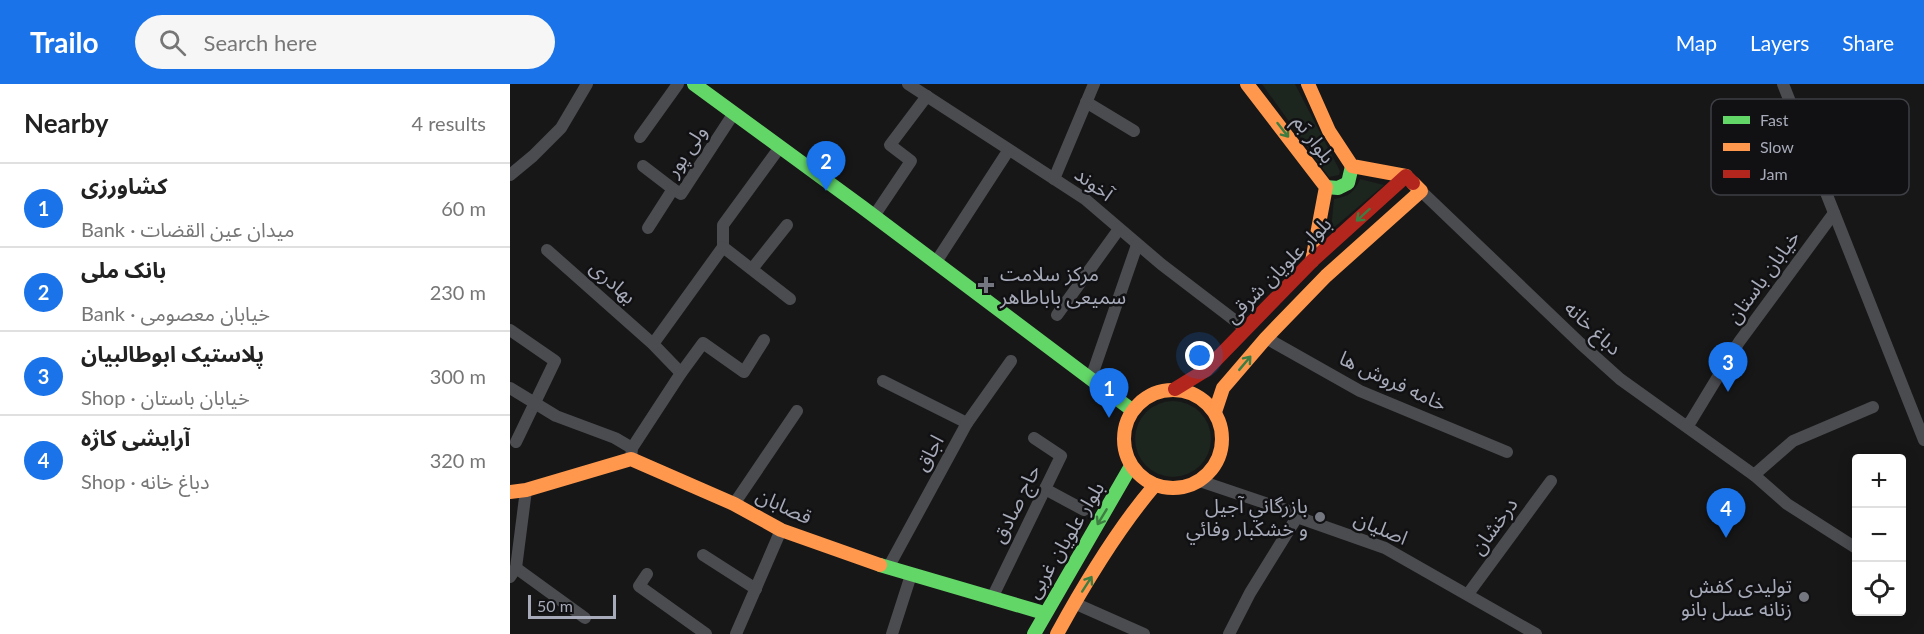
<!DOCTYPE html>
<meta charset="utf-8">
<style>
body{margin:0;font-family:Lato,"Noto Sans Arabic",sans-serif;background:#f6f6f6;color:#222}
.controls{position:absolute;right:18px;bottom:18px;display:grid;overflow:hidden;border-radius:6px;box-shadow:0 3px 15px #0003}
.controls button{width:54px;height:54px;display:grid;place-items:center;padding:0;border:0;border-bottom:2px solid #e0e0e0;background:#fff;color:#222;font:30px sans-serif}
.scale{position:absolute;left:18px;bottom:15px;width:88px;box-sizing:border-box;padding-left:6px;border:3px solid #a7abb9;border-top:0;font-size:16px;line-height:21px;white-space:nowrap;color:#a7abb9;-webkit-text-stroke:4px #111113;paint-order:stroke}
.you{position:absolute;left:690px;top:272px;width:21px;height:21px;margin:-15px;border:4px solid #fff;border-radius:50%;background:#1a73e8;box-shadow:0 0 0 9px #1a73e833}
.badge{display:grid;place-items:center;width:39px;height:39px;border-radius:50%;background:#1a73e8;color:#fff;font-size:20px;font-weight:700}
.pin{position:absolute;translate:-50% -50px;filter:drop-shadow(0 2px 3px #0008)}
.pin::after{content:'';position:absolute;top:32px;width:21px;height:18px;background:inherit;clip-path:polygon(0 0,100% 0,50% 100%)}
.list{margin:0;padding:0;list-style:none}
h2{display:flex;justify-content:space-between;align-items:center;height:78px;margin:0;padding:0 24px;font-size:26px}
h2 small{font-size:20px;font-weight:400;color:#767676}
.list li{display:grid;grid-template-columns:39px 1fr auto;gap:18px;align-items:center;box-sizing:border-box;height:84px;padding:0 24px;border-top:2px solid #e0e0e0}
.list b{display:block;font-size:22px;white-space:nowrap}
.list p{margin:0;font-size:20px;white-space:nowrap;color:#767676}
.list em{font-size:20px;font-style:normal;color:#767676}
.icon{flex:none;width:33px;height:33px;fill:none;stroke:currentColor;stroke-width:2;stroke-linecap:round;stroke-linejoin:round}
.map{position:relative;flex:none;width:1414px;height:550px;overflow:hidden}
header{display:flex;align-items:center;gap:36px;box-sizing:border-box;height:84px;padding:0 30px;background:#1a73e8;color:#fff}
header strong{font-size:28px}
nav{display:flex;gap:33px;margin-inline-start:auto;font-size:21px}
.search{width:420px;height:54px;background:#f6f6f6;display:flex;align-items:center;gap:15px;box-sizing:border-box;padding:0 21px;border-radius:33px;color:#767676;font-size:22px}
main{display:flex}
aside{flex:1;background:#fff}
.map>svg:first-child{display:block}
.green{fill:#1d251f}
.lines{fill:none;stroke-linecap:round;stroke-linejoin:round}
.street{stroke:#4b4c50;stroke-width:12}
.fast{stroke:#63d668;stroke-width:14}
.slow{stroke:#ff974d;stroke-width:14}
.jam{stroke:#b3261e;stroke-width:14}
.oneway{stroke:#3e7d42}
.poi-dot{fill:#757780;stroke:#111113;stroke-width:2}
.labels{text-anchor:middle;stroke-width:5;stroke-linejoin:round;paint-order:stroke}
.street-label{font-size:20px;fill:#a7abb9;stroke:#111113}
.poi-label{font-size:20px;fill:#a7abb9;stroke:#111113;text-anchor:end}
.key{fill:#111113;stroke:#3e3f45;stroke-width:1.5}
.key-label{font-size:16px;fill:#a7abb9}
</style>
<header>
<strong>Trailo</strong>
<div class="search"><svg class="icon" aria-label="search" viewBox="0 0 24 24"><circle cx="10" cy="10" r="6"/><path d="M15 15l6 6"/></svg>Search here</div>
<nav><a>Map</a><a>Layers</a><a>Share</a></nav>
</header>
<main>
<aside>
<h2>Nearby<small>4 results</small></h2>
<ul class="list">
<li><span class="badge">1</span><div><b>کشاورزی</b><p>Bank · میدان عین القضات</p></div><em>60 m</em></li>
<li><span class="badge">2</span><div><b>بانک ملی</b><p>Bank · خیابان معصومی</p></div><em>230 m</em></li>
<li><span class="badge">3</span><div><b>پلاستیک ابوطالبیان</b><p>Shop · خیابان باستان</p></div><em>300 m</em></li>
<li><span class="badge">4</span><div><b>آرایشی کاژه</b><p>Shop · دباغ خانه</p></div><em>320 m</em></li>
</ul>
</aside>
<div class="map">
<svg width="1414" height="550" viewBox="0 0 1414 550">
<rect width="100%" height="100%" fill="#171717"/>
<!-- green -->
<g class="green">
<path d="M752 0H785L830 87 829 91 819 93Z"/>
<path d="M850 95 874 101 821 146 824 115C838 113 845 108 850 95Z"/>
<circle cx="663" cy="355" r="38"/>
</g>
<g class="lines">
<!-- street -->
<g class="street">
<path d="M398 0 575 115 651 180 736 245"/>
<path d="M1273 0 1414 356"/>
<path d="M576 18 624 47"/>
<path d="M130 53 168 0"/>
<path d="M133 82 163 105"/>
<path d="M0 91 23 72 51 44 77 0"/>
<path d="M544 95 584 0"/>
<path d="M911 107 1070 259 1110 295 1244 391 1283 357 1363 323"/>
<path d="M364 132 401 77 380 61 417 12"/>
<path d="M138 144 163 105 171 110 224 29"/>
<path d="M213 163V141L270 63"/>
<path d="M213 163 280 215"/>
<path d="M37 166 143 260 171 289"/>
<path d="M426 178 498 67"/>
<path d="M242 185 277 141"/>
<path d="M547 231 609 145"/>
<path d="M0 246 45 277 6 358"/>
<path d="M756 254 850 307 997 368"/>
<path d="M143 260 213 163"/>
<path d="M581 294 627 161"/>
<path d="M373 297 457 339"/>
<path d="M0 304 46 332 105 354 122 364"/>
<path d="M1176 342 1181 337 1229 258 1324 129"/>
<path d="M121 375 122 364 171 289 193 259 234 288 254 256"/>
<path d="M1244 391 1277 420 1346 464"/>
<path d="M690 397 776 426 787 433 875 464 1026 550"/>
<path d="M535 405 574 426"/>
<path d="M224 420 287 327"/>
<path d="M193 471 246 505"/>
<path d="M6 484 75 534"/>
<path d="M378 484 457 339 501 277"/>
<path d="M137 490 129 502 196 550"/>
<path d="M0 493 6 484 16 406"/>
<path d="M958 510 1041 397"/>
<path d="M482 514 551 372 524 354"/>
<path d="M564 519 634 550"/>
<path d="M226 550 271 446"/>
<path d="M382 550 401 491"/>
<path d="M719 550 740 509 787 433"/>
</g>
<!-- fast -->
<g class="fast">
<path d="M184 0 352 123 622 326"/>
<path d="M816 103 828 104 838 99 842 82"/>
<path d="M370 481 534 529"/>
<path d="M524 550 621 382"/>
</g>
<!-- slow -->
<g class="slow">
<path d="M737 0 816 103 802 177"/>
<path d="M798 0 819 47 842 82 896 92"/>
<circle cx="663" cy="355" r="49"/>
<path d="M705 328 713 304 756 254 816 192 911 107 903 99"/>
<path d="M0 408 16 406 121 375 224 420 271 446 370 481"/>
<path d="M547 550C575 499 607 445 645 401"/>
</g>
<!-- jam -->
<path class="jam" d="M665 305 696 286 802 177 896 92 903 99"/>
</g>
<!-- one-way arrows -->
<defs><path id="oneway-shaft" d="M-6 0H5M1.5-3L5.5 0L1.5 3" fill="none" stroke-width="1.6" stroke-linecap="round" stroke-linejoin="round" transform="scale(1.5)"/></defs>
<g class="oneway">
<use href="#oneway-shaft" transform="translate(773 46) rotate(52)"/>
<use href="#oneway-shaft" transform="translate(853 131) rotate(138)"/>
<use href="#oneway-shaft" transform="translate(735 279) rotate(-50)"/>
<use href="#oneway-shaft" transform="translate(592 433) rotate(121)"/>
<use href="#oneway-shaft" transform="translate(577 500) rotate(-57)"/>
</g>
<!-- markers -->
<g class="poi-dot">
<path d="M473 192h6v6h6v6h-6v6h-6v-6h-6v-6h6z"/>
<circle cx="810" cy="433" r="6"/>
<circle cx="1294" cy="513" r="6"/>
</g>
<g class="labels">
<!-- street labels -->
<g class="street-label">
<text transform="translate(804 55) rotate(53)" y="7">بلوار بَم</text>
<text transform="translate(176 67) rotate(-56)" y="7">ولی پور</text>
<text transform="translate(584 100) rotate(36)" y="7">آخوند</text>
<text transform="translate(768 186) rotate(-45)" y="7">بلوار علویان شرقی</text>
<text transform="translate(1253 193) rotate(-54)" y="7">خیابان باستان</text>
<text transform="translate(103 198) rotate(42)" y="7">بهادری</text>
<text transform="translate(1083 244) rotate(43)" y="7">دباغ خانه</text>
<text transform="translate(883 297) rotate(25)" y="7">خامه فروش ها</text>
<text transform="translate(419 369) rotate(-61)" y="7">اجاق</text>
<text transform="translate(506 420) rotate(-64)" y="7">حاج صادق</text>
<text transform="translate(274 422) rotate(25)" y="7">قصابان</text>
<text transform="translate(984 442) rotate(-54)" y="7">درخشان</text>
<text transform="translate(871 444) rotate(23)" y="7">اصلیان</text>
<text transform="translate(555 456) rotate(-59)" y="7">بلوار علویان غربی</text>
</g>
<!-- poi labels -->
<g class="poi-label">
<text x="490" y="197" text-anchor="start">مرکز سلامت<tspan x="490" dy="23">سمیعی باباطاهر</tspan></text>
<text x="798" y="429">بازرگاني آجيل<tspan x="798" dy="23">و خشكبار وفائي</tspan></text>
<text x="1282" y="509">تولیدی کفش<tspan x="1282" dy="23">زنانه عسل بانو</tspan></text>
</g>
</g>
<!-- legend -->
<rect x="1201" y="15" width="198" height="96" rx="9" class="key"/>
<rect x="1213" y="32" width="27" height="8" fill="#63d668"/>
<rect x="1213" y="59" width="27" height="8" fill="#ff974d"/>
<rect x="1213" y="86" width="27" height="8" fill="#b3261e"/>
<g class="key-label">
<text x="1250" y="42">Fast</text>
<text x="1250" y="69">Slow</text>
<text x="1250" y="96">Jam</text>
</g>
</svg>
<div class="controls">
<button>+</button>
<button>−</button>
<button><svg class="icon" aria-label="locate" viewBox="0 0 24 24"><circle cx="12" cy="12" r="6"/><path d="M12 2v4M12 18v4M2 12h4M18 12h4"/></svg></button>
</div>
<div class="scale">50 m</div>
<div class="you"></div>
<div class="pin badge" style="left:599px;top:334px">1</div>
<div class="pin badge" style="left:316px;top:107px">2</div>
<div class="pin badge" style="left:1218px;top:308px">3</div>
<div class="pin badge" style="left:1216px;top:454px">4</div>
</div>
</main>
